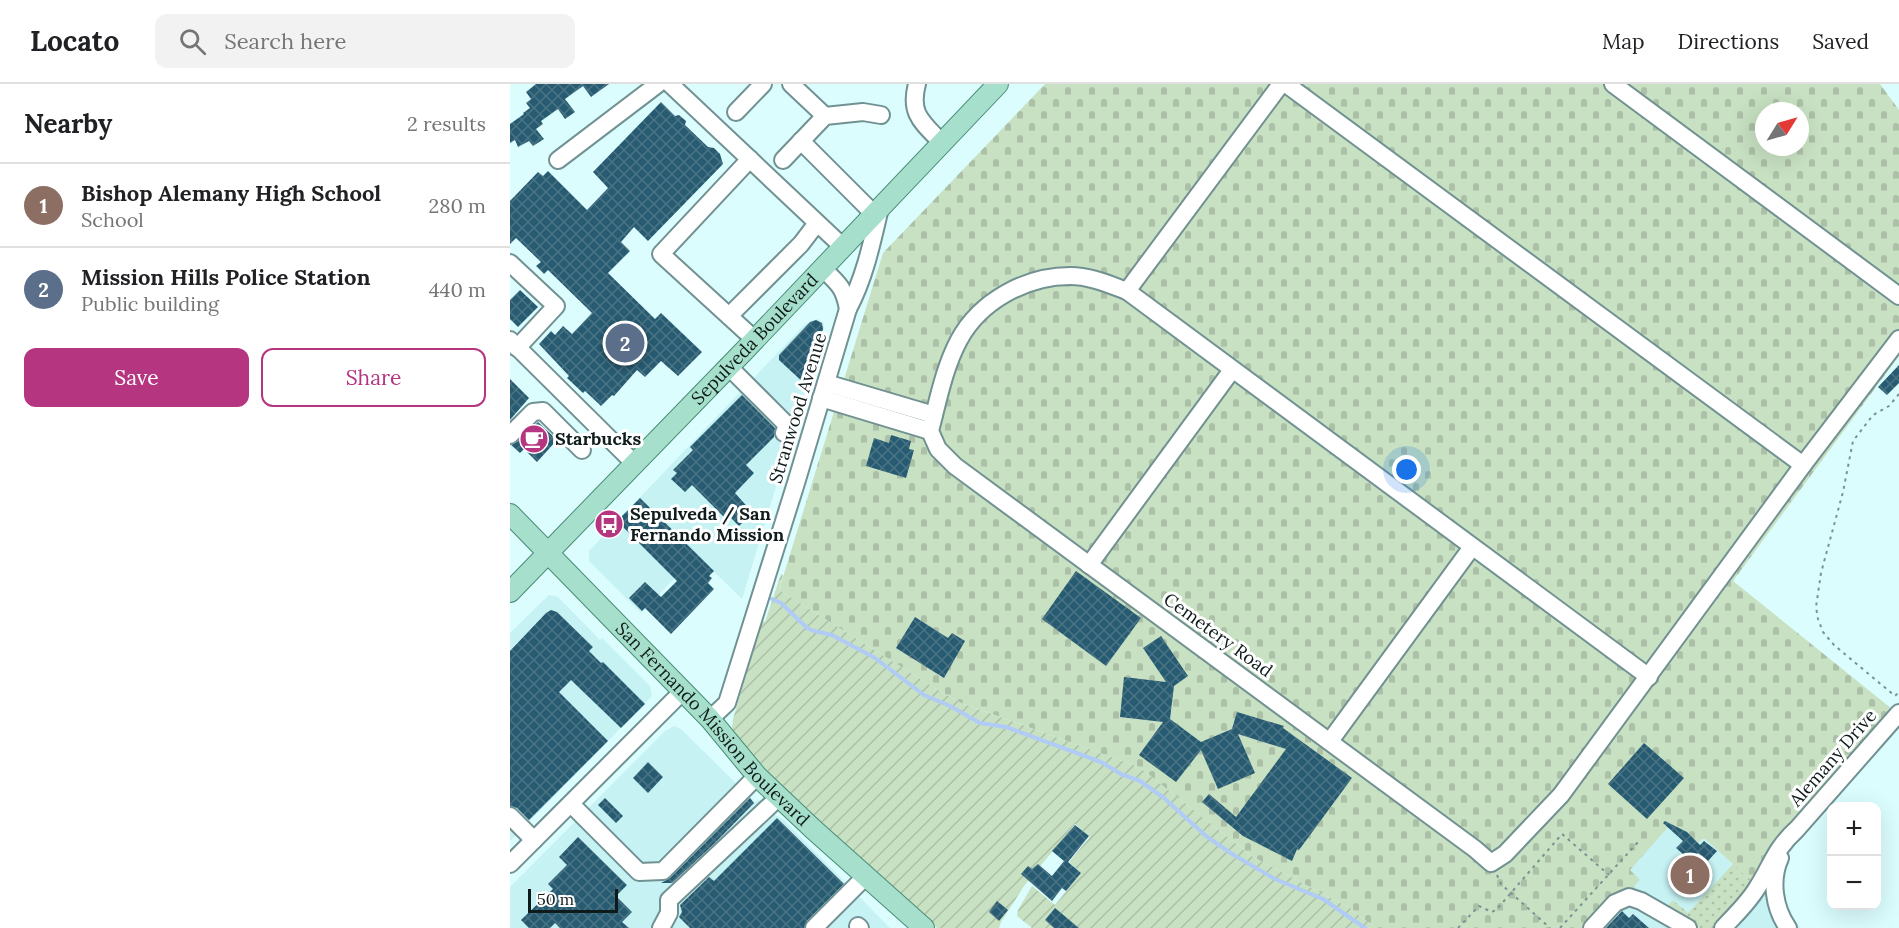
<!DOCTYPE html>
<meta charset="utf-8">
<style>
body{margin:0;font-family:Lora,serif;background:#f2f2f2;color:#202124}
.controls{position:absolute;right:18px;bottom:18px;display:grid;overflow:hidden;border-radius:12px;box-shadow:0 6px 24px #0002}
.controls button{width:54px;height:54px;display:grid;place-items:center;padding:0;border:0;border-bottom:2px solid #e0e0e0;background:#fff;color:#202124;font:30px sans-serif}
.compass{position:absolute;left:1245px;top:18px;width:54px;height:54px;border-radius:50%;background:#fff;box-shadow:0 6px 24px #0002;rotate:53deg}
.scale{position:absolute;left:18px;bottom:15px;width:90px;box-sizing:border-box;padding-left:6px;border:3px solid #0f1b1b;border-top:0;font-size:16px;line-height:21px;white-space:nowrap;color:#0f1b1b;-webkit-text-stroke:4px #fff;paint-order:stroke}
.you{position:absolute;left:897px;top:386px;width:21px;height:21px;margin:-15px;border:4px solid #fff;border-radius:50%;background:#1a73e8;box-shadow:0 0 0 9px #1a73e833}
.badge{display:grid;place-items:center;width:39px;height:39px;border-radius:50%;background:#b53580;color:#fff;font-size:20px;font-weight:700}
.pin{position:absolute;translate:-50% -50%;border:3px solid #fff;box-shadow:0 2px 6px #0006}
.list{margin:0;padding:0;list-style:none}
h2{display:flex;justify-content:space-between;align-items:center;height:78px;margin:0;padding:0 24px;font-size:26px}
h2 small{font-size:20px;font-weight:400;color:#757577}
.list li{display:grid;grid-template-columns:39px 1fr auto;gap:18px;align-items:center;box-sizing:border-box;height:84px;padding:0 24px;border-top:2px solid #e0e0e0}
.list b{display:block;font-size:22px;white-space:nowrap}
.list p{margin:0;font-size:20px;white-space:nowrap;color:#757577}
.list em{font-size:20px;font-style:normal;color:#757577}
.actions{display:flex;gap:12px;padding:18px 24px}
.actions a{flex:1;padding:14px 0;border:2px solid #b53580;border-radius:12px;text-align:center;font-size:21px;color:#b53580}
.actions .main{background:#b53580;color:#fff}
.icon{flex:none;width:33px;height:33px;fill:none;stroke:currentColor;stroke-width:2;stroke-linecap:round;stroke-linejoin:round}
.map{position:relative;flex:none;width:1389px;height:844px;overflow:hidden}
header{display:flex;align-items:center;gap:36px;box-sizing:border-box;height:84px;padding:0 30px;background:#fff;border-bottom:2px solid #e0e0e0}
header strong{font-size:28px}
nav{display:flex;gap:33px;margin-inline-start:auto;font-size:21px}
.search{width:420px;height:54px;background:#f2f2f2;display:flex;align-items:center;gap:15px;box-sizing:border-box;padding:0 21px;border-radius:12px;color:#757577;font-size:22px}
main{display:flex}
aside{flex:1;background:#fff}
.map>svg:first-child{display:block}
.built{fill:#c6f2f3}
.grass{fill:url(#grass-dots)}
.cemetery{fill:url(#cemetery-stones);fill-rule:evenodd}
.garden{fill:url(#garden-furrows)}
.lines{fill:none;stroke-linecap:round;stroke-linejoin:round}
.stream{stroke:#b0ccf6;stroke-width:4}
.building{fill:url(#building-cross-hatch)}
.minor-casing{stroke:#719192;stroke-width:20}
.major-casing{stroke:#4a8c77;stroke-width:22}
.path{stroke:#7b9293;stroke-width:2;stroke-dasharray:3 4.5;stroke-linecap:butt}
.minor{stroke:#fff;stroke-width:16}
.major{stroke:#a6dfcb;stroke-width:20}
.labels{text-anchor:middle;stroke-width:6;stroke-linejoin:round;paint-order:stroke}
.street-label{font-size:18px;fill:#0f1b1b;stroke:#fff}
.poi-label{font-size:18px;font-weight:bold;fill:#0f1b1b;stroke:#fff;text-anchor:start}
</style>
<header>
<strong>Locato</strong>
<div class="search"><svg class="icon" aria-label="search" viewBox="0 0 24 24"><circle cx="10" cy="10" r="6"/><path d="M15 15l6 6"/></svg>Search here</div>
<nav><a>Map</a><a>Directions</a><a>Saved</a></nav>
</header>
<main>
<aside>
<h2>Nearby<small>2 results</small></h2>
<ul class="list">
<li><span class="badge" style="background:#8d6e63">1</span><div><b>Bishop Alemany High School</b><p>School</p></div><em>280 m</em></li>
<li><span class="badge" style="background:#5c6f8a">2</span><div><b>Mission Hills Police Station</b><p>Public building</p></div><em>440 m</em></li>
</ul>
<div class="actions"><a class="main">Save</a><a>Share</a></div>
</aside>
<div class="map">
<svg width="1389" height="844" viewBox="0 0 1389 844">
<defs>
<pattern id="grass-dots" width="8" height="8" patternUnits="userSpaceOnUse" patternTransform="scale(1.5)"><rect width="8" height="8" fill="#c8e1c2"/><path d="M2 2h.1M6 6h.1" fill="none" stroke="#abc0a6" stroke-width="1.8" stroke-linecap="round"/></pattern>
<pattern id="cemetery-stones" width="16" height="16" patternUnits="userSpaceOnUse" patternTransform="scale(1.5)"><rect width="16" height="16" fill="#c8e1c2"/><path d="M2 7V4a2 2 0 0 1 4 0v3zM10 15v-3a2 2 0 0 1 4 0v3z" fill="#abc0a6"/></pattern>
<pattern id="garden-furrows" width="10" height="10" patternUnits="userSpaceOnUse" patternTransform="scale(1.5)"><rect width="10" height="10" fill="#c8e1c2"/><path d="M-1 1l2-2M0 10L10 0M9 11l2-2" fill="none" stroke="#abc0a6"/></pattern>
<pattern id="building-cross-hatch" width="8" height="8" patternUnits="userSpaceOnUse" patternTransform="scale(1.5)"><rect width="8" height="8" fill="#275b72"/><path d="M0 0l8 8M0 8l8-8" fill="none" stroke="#4b7384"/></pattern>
</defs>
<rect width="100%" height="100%" fill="#dbfdfe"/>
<!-- built -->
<g class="built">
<path d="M307 235 313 238 314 244 232 515 187 471 131 529 79 477V467L295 240Z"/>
<path d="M39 511 48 513 90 556 92 554 140 602 142 612 0 757V549Z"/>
<path d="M164 642 171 645 245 718 250 716 265 731 273 735 380 844H0V803L155 647Z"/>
<path d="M1161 740 1195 755 1244 799 1278 825 1290 844H1072L1102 812 1116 807 1119 786Z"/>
</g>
<!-- grass -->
<path class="grass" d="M1223 780 1244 799 1208 844H1190L1156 824 1163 816 1178 829Z"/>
<!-- cemetery -->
<path class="cemetery" d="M535 0H1370L1389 26V272L1223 497 1382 625 1278 743 1244 799 1195 755H1192L1188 759 1177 748 1161 740 1120 786 1130 796 1125 801 1124 808C1100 804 1086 828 1072 844H865L840 824 743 773 629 683 451 619 428 606 269 506 373 169ZM1254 27H1290V63H1254Z"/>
<!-- garden -->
<path class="garden" d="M271 490 273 491 269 506 428 606 451 619 629 683 743 773 840 824 865 844H522L507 832 508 826 522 802 545 821 571 789 559 778 580 753 565 740 514 802 491 838 489 844H427L322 752 279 710 226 653 222 643 223 635 252 537 255 538Z"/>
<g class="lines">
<!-- stream -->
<path class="stream" d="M262 515 271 519 297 544 304 547 322 551 365 574 414 611 440 622 470 639 496 643 591 678 611 690 630 697 654 714 696 752 722 770 765 795 813 815 855 844"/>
</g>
<!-- building -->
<g class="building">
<path d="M26 0H99L81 13 73 2 55 15 65 28 55 35 48 25 31 37 33 40 26 45 34 55 23 62 19 57 8 63 5 56 0 59V40L14 30 13 29 20 24 16 19 21 15 16 8Z"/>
<path d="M151 18 165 32 169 31 176 37 175 41 198 63 204 64 210 70 213 80 138 157 124 143 111 158 120 167 98 189 145 235 151 229 192 268 168 292 151 277 135 293 127 286 104 312 102 311 91 322 75 307 73 309 57 294 59 292 29 260 41 247 45 251 53 242 62 250 82 229 38 186 34 190 26 182 31 178 6 154 0 160V117L28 88 33 92 38 87 77 126 98 104 83 88Z"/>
<path d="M10 206 28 223 8 243 0 235V216Z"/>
<path d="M306 236 312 239 313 245 296 301 269 276V271L300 238Z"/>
<path d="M1389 281V299L1377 311 1368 303Z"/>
<path d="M0 295 19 314 0 336Z"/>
<path d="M232 311 265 344 264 353 236 381 244 389 225 409 243 429 229 442 217 430 214 433 182 401 175 408 161 395 167 389 163 386 183 366 180 363Z"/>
<path d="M28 338 47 356 27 378 14 365 10 369 1 361 7 358Z"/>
<path d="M381 351 401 357 399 365 404 366 396 394 356 382 364 354 379 359Z"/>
<path d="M130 414 204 487 199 492 202 494 198 499 204 505 161 550 135 524 132 527 119 514 135 498 151 513 167 497 109 439 111 437 109 435Z"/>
<path d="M566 487 631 534 596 582 532 535Z"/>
<path d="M41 526 47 528 83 563 79 567 91 579 93 578 135 620 111 644 61 596 49 608 98 657 19 736 7 724 0 722V567L36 529Z"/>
<path d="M405 533 438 554 442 549 455 557 434 594 386 564Z"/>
<path d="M651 552 678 592 664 602 660 635 691 658 722 645 727 628 774 642 773 644 842 694 789 766 787 765 782 777 733 752 692 718 699 710 726 733 776 665 728 650 745 689 708 705 691 666 666 698 629 671 653 638 610 633 614 593 656 598 633 564Z"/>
<path d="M1134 659 1174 694 1137 735 1098 700Z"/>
<path d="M138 678 153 693 138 709 123 694Z"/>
<path d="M95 714 113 732 106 739 88 721Z"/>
<path d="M240 714 244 719 205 759 162 799H151L160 794Z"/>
<path d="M267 734 334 800 297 837 294 844H180L169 833 172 828 170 821 199 793 204 797Z"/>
<path d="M1155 737 1177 748 1190 761 1194 757 1207 767 1198 777 1188 769 1181 777 1166 764 1173 757 1153 739Z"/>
<path d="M565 741 579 752 558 778 571 789 556 807 552 804 542 817 511 790 518 782 522 785 528 780 542 792 554 777 542 767Z"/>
<path d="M68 753 117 801 106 812 122 828 112 838 119 844H50L45 839 40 844H19L11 836 43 805 38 800 57 781 49 773Z"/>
<path d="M487 817 498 826 489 837 479 828Z"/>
<path d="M545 824 569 844H544L535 836Z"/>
<path d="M1112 827 1119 834 1123 830 1139 844H1096Z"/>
</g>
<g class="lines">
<!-- minor casing -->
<g class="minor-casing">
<g id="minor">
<path d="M160 0 333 163"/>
<path d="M281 0 315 32"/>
<path d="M407 0C399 30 412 38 432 59"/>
<path d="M771 0 617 207C598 200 580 192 560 192 516 192 470 217 449 256 434 284 428 317 420 347L428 365 445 382 965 765 981 779 995 770 1051 711 1293 381 1389 255"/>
<path d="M776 0 1293 381"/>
<path d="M1103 0 1389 212"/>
<path d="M226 28 253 0"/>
<path d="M291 57 364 130"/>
<path d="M240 75 151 170 244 255"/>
<path d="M48 76 148 0"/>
<path d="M273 76 315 32 353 28 371 31"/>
<path d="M0 179 46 222 7 264"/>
<path d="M312 184C328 199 334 203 338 225"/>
<path d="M617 207 1139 593"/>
<path d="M219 232 291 160 307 139"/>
<path d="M0 256 124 379"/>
<path d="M218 282 277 341 274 349"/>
<path d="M316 299 424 331"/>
<path d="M311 314 420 347"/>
<path d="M0 351 23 328 33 327 72 366"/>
<path d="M579 481 722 286"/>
<path d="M200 635 217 619 286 399 338 225C355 193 362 158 370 124"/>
<path d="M820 657 962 463"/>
<path d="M61 720 129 788 153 787 247 692"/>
<path d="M0 732 24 756"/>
<path d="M1270 774C1260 796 1264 824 1278 844"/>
<path d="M0 780 173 607"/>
<path d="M348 842 350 844"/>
<path d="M151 844 159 829V816L269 713"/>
<path d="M304 844 356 792"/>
<path d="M1082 844 1105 819 1119 813 1131 817 1178 844"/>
<path d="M1213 844C1225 831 1238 819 1247 804 1263 779 1264 766 1287 745L1389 629"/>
</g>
</g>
<!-- major casing -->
<g class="major-casing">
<g id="major">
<path id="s1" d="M0 430 200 635 247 692 303 745 414 844"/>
<path id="s2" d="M0 508 235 266 488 0"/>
</g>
</g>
<!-- path -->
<g class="path">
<path d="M1389 310 1379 322 1363 331 1343 357 1333 408 1311 489 1306 523 1308 535 1313 548 1324 561 1385 612 1389 608"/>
<path d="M987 791 991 800 1040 844"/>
<path d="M948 844 969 822 982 828 987 825 1052 750 1099 791"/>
<path d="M1050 844 1129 757"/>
</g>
<!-- minor -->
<use href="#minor" class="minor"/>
<!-- major -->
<use href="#major" class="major"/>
</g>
<!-- icons -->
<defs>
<g id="cafe-disc" transform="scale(1.5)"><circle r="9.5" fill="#b53580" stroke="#fff"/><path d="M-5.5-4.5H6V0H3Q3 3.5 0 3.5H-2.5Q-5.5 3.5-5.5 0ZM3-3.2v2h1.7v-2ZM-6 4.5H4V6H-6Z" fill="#fff"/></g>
<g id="bus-disc" transform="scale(1.5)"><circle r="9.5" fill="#b53580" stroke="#fff"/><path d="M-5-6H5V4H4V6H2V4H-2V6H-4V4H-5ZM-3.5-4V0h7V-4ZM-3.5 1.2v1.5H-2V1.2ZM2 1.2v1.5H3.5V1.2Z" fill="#fff"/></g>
</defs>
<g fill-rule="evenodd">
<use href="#cafe-disc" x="24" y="355"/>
<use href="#bus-disc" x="99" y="440"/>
</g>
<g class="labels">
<!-- street labels -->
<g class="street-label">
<text dy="6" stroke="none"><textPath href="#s2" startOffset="352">Sepulveda Boulevard</textPath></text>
<text transform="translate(288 324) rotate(-73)" y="6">Stranwood Avenue</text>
<text transform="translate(708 551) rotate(36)" y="6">Cemetery Road</text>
<text dy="6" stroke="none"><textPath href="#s1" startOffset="292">San Fernando Mission Boulevard</textPath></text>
<text transform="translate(1323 674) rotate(-49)" y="6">Alemany Drive</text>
</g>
<!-- poi labels -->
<g class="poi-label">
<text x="45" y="361">Starbucks</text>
<text x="120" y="436">Sepulveda / San<tspan x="120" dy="21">Fernando Mission</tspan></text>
</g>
</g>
</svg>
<div class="controls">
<button>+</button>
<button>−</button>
</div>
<svg class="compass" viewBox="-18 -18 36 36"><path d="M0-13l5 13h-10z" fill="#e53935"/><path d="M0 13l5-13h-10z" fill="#757577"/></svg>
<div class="scale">50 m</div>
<div class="you"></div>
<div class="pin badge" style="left:1180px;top:791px;background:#8d6e63">1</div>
<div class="pin badge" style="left:115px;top:259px;background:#5c6f8a">2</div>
</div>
</main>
